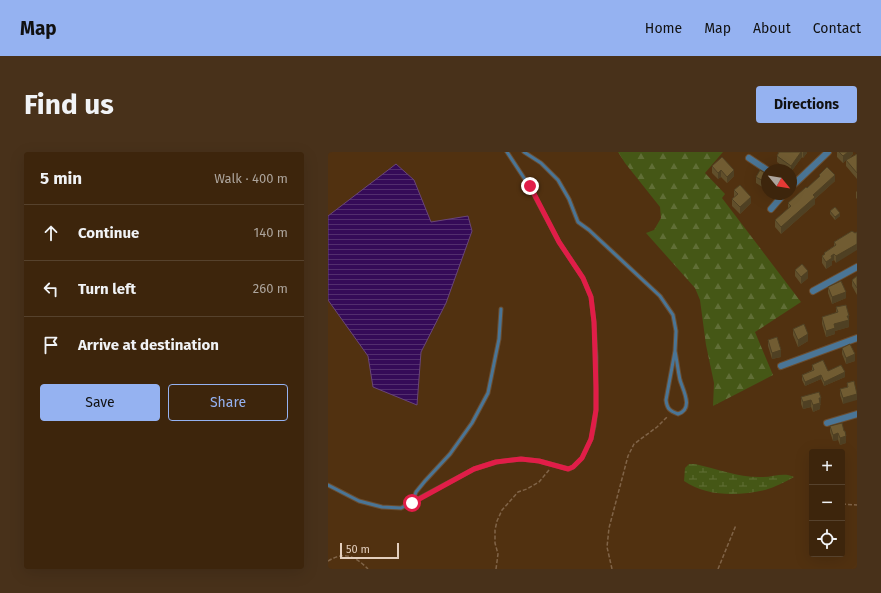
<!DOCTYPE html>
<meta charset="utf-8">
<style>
body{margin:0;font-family:"Fira Sans",sans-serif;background:#48311a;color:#f1f3f6}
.controls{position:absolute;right:12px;bottom:12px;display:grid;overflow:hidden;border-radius:4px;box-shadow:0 4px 16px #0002}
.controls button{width:36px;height:36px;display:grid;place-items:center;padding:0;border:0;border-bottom:1px solid #56422d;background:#3d250c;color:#f1f3f6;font:20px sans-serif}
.compass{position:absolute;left:433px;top:12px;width:36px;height:36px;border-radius:50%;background:#3d250c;box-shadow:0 4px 16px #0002;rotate:120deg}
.scale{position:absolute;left:12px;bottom:10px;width:59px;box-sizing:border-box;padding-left:4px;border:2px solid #e3cfbe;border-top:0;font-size:11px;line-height:14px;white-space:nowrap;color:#e3cfbe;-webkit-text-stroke:3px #513110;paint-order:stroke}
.stop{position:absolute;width:12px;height:12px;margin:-9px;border:3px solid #e11d48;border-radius:50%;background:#fff}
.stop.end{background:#e11d48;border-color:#fff;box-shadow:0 1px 4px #0008}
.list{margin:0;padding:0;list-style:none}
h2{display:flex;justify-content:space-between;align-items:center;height:52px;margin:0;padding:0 16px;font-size:17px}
h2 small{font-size:13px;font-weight:400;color:#ada59d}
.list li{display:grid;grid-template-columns:26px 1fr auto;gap:12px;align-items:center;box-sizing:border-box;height:56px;padding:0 16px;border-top:1px solid #56422d}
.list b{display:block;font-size:15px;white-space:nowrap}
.list em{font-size:13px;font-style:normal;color:#ada59d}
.actions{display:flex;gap:8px;padding:12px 16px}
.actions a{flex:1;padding:9px 0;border:1px solid #95b2f1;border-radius:4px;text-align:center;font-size:14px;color:#95b2f1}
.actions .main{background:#95b2f1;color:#111}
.icon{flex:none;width:22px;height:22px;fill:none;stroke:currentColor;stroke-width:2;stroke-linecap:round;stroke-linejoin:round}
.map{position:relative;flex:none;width:529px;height:417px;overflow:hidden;border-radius:4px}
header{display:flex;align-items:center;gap:24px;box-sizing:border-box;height:56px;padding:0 20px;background:#95b2f1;color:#111}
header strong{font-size:19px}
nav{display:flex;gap:22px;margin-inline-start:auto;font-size:14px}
.intro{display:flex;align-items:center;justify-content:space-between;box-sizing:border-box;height:96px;padding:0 24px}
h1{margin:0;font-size:28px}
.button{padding:10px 18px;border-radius:4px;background:#95b2f1;color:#111;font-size:14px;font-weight:700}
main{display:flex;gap:24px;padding:0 24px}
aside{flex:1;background:#3d250c;border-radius:4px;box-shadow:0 4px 16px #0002}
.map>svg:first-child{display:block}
.forest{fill:url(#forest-firs)}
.wetland{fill:url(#wetland-marsh)}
.water{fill:url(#water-rules);stroke:#694677}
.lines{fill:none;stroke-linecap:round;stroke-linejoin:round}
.service-casing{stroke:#6b4d2f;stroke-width:5}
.minor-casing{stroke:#6b4d2f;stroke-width:8}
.path{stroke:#806448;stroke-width:1.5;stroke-dasharray:4 2;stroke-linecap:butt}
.service{stroke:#4a7596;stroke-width:3}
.minor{stroke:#4a7596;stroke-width:6}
.wall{fill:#614f2b}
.shaded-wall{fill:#4f4023}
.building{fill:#715c32;stroke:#4f4023}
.route{stroke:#e11d48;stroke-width:5}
</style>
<header>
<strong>Map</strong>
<nav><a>Home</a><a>Map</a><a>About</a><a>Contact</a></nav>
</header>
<div class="intro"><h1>Find us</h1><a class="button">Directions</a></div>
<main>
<aside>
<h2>5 min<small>Walk · 400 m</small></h2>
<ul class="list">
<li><svg class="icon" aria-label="ahead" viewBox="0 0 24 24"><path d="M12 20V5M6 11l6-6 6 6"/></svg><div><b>Continue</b></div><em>140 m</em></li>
<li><svg class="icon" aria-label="left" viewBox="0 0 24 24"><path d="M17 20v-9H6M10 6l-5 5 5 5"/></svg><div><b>Turn left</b></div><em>260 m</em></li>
<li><svg class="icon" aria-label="arrive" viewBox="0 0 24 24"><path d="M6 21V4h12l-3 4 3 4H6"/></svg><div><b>Arrive at destination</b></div></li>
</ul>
<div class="actions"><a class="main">Save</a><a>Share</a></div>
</aside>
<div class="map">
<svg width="529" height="417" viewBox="0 0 529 417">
<defs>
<pattern id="forest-firs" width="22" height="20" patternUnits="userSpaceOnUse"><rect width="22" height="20" fill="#455716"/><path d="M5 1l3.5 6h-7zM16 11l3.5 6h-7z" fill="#606e36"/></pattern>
<pattern id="wetland-marsh" width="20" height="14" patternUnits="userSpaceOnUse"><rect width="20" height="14" fill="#455716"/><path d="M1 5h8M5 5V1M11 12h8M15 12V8" fill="none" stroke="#606e36"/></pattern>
<pattern id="water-rules" width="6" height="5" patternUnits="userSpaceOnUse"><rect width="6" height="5" fill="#350b58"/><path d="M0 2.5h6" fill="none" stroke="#522e6e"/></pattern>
</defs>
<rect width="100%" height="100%" fill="#513110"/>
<!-- forest -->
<path class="forest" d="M290 0H395L377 21 397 42 394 46 473 150 427 180 445 223 385 254 386 231 378 193 372 148 367 136 318 81 326 78 333 66 332 55 297 11Z"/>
<!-- wetland -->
<path class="wetland" d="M361 312H367C390 317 412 326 435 325 446 325 456 320 466 325 457 330 447 335 437 338 411 344 379 345 356 329L357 316Z"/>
<!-- water -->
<path class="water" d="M68 12 86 28 103 70 140 64 144 79 118 151 93 200 89 253 45 235 40 204 0 148V64Z"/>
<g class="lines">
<!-- service casing -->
<g class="service-casing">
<g id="service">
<path d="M196 0 213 11 230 28 241 47 250 70 261 78 332 144 345 163 348 179 347 199 338 248C339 257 342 259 350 262 366 257 355 238 352 228 350 219 349 209 347 199"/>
<path d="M0 333 31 349 54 355 73 356 146 317 168 310 193 307 211 309 241 317 245 315 254 306 263 287 266 274 268 258V205L266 170 263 145 255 126 231 90 202 35 179 0"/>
<path d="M84 351 88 340 97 329 122 302 144 271 160 241 171 187 173 157"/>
</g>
</g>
<!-- minor casing -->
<g class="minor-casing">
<g id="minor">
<path d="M421 6 439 18"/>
<path d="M463 35 500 0"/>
<path d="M443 57 456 42"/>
<path d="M485 139 529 115"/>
<path d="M453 214 529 186"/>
<path d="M499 271 529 262"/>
</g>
</g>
<!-- path -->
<g class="path">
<path d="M514 352 529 353"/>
<path d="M0 409C17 399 27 404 40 417"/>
<path d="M168 417 170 402 167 391V378L169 369 174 358 190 340 199 337 211 330 221 318"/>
<path d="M284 417 279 395 281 376 300 304 306 292 329 275 340 264"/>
<path d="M390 417 408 373"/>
</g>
<!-- service -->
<use href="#service" class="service"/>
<!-- minor -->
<use href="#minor" class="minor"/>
</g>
<!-- wall -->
<g class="wall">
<path d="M451 0H479V1L475 6 474 5 471 9 463 20V18H460L449 10V4Z"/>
<path d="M509 0H525V2L519 8 529 2V27L518 14V8L515 11 509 5Z"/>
<path d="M384 14 406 24 399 31 393 25 390 27 384 21Z"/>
<path d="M439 22V38L428 31V25Z"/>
<path d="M491 23 507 29 487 47V52L453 82 447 75V68L460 57V51L479 36 491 25Z"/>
<path d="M406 38 423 51 412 62 404 54V47L406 45Z"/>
<path d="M529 39V47L528 46V40Z"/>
<path d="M502 59 512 64 507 68 502 62Z"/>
<path d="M524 79 508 111 506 108 504 109V113L498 117 494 111V104L496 103V101L506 94V90Z"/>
<path d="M467 118 480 126 473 132 467 124Z"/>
<path d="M529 124V143L524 134V128Z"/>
<path d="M500 135 518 146 504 152 500 141Z"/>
<path d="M508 155 521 170V175L507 179V182L498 185 494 172V165L508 161Z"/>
<path d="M465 177 480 189 470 195 465 183Z"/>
<path d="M440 188 453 205 444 207 440 194Z"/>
<path d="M514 196 527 209 518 212 514 202Z"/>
<path d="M484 213 500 219 517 225 496 234 493 227 477 234 474 228V223L484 218Z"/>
<path d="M526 229 515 252 512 243V237L519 235V231Z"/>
<path d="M473 245 493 252 492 253V257L485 260 483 255 475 257 473 252Z"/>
<path d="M502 274 516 279 518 291 512 293 510 288 505 289 502 280Z"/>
</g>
<!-- shaded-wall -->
<g class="shaded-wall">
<path d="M473 0H474V5L463 20V14Z"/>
<path d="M475 0H479V1L475 6Z"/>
<path d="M520 0H525V2L515 11V4Z"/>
<path d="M393 18V25L390 27V21Z"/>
<path d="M406 18V24L399 31V25Z"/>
<path d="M507 23V29L487 47V52L453 82V75L485 43Z"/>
<path d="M423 45V51L412 62V55Z"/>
<path d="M512 61V64L507 68V65Z"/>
<path d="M529 92V98L508 111V104Z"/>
<path d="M506 102V108L504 109V113L498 117V110L503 104Z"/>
<path d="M480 119V126L473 132V125Z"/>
<path d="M518 140V146L504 152V145Z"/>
<path d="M519 164H521V175L507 179V182L498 185V179L506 172Z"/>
<path d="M480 182V189L470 195V188Z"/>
<path d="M453 198V205L444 207V201Z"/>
<path d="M527 202V209L518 212V206Z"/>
<path d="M517 220V225L496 234V230Z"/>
<path d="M493 223V227L477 234V230Z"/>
<path d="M529 242V248L515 252V246Z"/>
<path d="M491 246H493L492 257 485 260V253Z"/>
<path d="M483 248V255L475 257V250Z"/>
<path d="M510 281V288L505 289V283Z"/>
<path d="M518 284V291L512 293V286Z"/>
</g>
<!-- building -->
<g class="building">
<path d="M451 0H473L463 14 449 4Z"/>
<path d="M511 0H520L515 4Z"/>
<path d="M529 2V21L518 8Z"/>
<path d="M394 5 406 18 399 25 393 18 390 21 384 14Z"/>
<path d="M499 15 507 23 485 43 487 45 453 75 447 68 463 54 460 51 478 35 479 36 492 24 491 23Z"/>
<path d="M432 18 439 22V31L428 25Z"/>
<path d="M412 33 423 45 412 55 404 47 410 42 406 38Z"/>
<path d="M507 55 512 61 507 65 502 59Z"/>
<path d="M524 79 527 81 529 80V92L508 104 506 102 503 104 504 106 498 110 494 104 497 102 496 101 508 93 506 90Z"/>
<path d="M474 112 480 119 473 125 467 118Z"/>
<path d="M529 124V136L524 128Z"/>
<path d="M513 129 518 140 504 145 500 135Z"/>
<path d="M518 153 521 164H519L521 168 506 172 507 176 498 179 494 165 510 160 508 155Z"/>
<path d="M476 172 480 182 470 188 465 177Z"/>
<path d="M449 185 453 198 444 201 440 188Z"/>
<path d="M522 192 527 202 518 206 514 196Z"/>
<path d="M495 208 500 219 513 213 517 220 496 230 493 223 477 230 474 223 486 218 484 213Z"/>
<path d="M526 229 529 242 515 246 512 237 520 235 519 231Z"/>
<path d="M491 240 493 246H491L492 251 485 253 483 248 475 250 473 245Z"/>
<path d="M514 271 516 279H517L518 284 512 286 510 281 505 283 502 274Z"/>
</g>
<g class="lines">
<!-- route -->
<path class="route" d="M84 351 146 317 168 310 193 307 211 309 240 317 245 315 254 306 263 287 268 258V236L266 170 263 145 255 126 231 90 202 34"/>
</g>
</svg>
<div class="controls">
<button>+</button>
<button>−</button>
<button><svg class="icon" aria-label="locate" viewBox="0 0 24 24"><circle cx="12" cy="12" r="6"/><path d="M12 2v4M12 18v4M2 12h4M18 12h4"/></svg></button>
</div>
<svg class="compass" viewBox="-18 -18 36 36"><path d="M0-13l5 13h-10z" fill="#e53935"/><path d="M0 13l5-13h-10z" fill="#ada59d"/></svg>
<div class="scale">50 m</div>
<div class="stop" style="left:84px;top:351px"></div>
<div class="stop end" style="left:202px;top:34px"></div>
</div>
</main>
